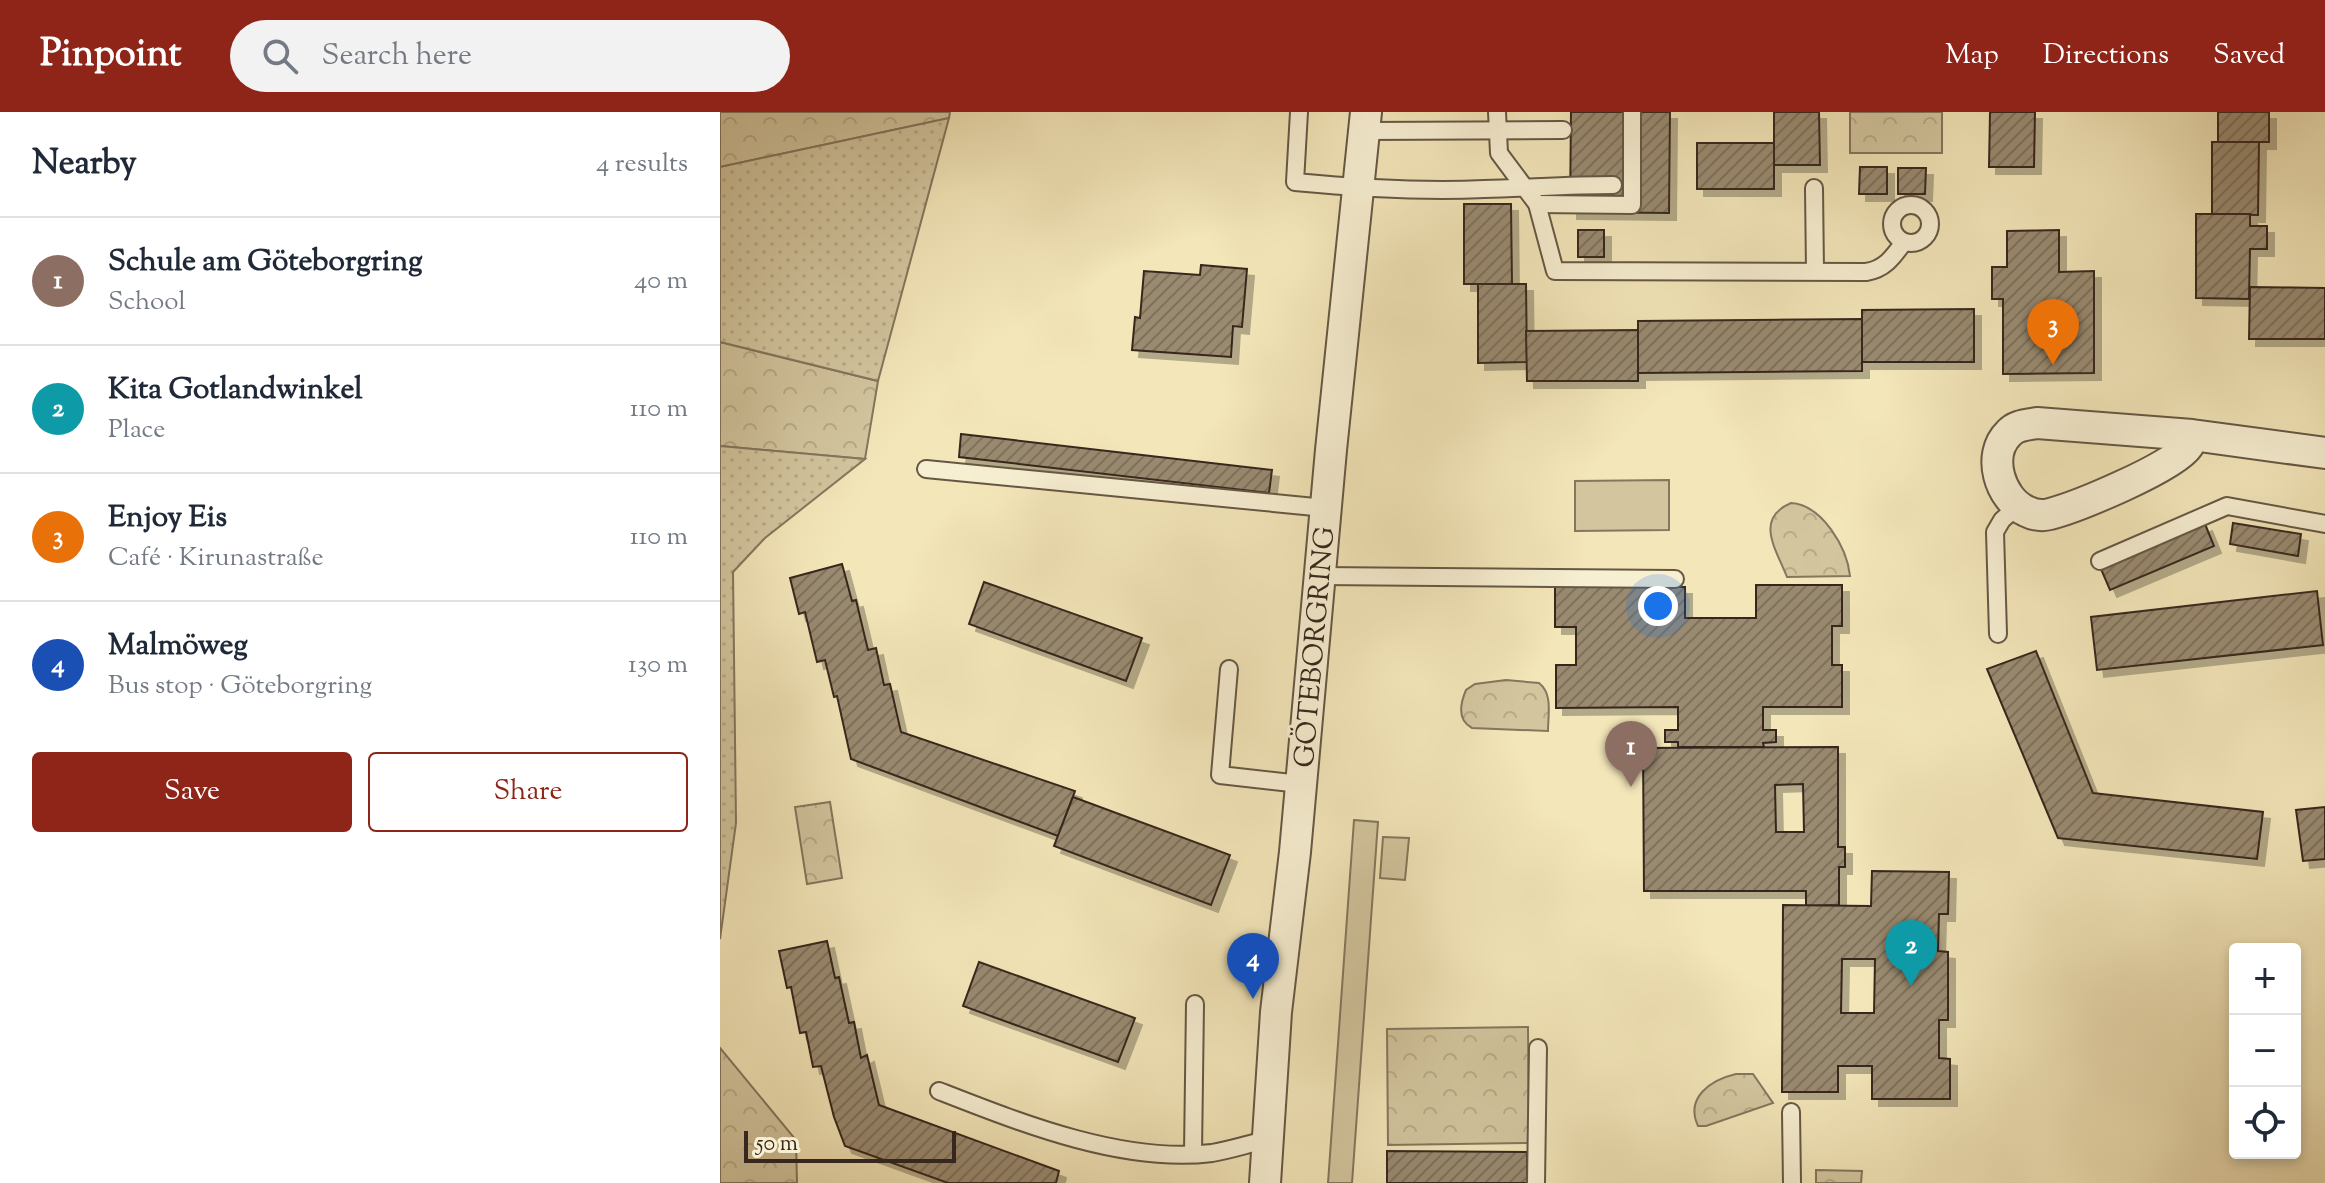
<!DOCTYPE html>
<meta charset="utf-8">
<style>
body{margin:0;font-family:"Sorts Mill Goudy",serif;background:#f2f2f3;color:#1f2937}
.controls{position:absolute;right:24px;bottom:24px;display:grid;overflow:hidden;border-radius:8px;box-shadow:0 4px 12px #0003}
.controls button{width:72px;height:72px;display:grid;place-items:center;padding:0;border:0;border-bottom:2px solid #e0e1e3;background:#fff;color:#1f2937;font:40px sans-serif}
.scale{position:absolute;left:24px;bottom:20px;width:212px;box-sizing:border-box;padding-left:8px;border:4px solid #37271e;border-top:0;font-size:22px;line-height:28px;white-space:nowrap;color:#37271e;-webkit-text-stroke:6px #f7efd2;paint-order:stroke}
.you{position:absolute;left:938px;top:494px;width:28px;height:28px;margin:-20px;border:6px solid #fff;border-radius:50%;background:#1a73e8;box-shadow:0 0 0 12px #1a73e833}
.badge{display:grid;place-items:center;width:52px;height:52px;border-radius:50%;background:#8f2418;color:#fff;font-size:26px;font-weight:700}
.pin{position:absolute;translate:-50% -66px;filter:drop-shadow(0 2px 4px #0008)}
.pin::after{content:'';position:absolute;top:42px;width:28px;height:24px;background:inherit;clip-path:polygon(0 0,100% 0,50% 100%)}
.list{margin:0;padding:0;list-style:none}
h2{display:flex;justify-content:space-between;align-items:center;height:104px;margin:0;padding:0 32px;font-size:34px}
h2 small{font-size:26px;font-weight:400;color:#747a83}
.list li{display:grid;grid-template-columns:52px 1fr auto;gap:24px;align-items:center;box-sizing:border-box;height:128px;padding:0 32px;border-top:2px solid #e0e1e3}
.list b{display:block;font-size:30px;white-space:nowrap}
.list p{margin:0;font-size:26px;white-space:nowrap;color:#747a83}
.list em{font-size:26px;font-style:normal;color:#747a83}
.actions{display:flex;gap:16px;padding:24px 32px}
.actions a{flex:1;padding:18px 0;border:2px solid #8f2418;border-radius:8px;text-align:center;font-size:28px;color:#8f2418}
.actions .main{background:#8f2418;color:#fff}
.icon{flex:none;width:44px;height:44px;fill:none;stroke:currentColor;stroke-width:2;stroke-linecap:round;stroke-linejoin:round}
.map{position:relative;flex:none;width:1605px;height:1071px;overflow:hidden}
header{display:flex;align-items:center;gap:48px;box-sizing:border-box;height:112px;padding:0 40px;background:#8f2418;color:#fff}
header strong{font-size:38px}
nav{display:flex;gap:44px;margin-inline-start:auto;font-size:28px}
.search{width:560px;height:72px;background:#f2f2f3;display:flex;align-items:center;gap:20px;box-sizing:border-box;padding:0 28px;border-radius:44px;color:#747a83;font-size:30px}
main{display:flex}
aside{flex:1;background:#fff}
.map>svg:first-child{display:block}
.grass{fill:#d3c69f;stroke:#85765e;stroke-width:2}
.forest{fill:url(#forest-crowns);stroke:#85765e;stroke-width:2}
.garden{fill:url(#garden-dots);stroke:#85765e;stroke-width:2}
.building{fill:url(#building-hatch);stroke:#37271e;stroke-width:2;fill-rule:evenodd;filter:url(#shadow)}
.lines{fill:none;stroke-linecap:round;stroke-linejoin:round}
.service-casing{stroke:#665745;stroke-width:20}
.minor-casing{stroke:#665745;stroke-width:34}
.service{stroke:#f7efd2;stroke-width:16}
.minor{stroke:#f7efd2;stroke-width:30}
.labels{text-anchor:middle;stroke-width:7;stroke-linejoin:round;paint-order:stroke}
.street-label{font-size:28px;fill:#37271e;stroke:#f7efd2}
</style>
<header>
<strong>Pinpoint</strong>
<div class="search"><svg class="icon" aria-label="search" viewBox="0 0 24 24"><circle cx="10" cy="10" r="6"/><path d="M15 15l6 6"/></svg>Search here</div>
<nav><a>Map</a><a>Directions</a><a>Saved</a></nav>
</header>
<main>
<aside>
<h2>Nearby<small>4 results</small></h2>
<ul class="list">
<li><span class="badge" style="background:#8d6e63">1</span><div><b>Schule am Göteborgring</b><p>School</p></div><em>40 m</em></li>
<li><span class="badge" style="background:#0f9aa8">2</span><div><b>Kita Gotlandwinkel</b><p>Place</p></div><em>110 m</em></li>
<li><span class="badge" style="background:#e8710a">3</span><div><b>Enjoy Eis</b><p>Café · Kirunastraße</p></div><em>110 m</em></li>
<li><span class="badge" style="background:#1a4fb4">4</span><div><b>Malmöweg</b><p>Bus stop · Göteborgring</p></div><em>130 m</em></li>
</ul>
<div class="actions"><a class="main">Save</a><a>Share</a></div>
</aside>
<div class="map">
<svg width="1605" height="1071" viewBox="0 0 1605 1071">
<defs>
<pattern id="forest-crowns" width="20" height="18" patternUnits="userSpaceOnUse" patternTransform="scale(2)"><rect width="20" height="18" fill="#d3c69f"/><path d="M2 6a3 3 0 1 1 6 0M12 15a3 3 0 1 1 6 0" fill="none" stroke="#b6aa88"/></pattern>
<pattern id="garden-dots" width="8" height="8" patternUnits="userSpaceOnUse" patternTransform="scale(2)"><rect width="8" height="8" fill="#d3c69f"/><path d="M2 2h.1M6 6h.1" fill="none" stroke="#b6aa88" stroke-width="1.8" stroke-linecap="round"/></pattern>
<pattern id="building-hatch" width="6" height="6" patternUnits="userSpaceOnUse" patternTransform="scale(2)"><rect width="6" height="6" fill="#998a6f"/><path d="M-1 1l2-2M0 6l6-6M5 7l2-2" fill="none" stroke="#7e715b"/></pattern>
<filter id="shadow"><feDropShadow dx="7" dy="7" stdDeviation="0" flood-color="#0004"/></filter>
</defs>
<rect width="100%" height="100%" fill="#f3e6b9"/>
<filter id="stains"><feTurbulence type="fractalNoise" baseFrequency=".0025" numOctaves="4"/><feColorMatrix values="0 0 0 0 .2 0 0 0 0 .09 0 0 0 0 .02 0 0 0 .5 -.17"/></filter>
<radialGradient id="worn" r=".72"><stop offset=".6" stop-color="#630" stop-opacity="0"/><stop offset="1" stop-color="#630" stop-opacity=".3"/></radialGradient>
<!-- grass -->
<g class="grass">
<path d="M949 368V418L855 419V369Z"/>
<path d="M634 708 658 710 632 1071H608Z"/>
<path d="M663 725 689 726 685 768 660 766Z"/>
</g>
<!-- forest -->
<g class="forest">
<path d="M0 0H230L229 6 0 55Z"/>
<rect x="1130" y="0" width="92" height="41"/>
<path d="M0 230 158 269 145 347 0 334Z"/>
<path d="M1071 391C1102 393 1127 435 1130 464L1067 465C1056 437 1034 407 1071 391Z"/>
<path d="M786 568 819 571C833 582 828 602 828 619L752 616C737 608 740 592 746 578L755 572Z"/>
<path d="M110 690 122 766 87 772 75 695Z"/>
<path d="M808 915 809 1031 668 1033 667 917Z"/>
<path d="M0 936 76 1028 77 1071H0Z"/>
<path d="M1016 962H1033L1053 991 986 1014H978C965 986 990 968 1016 962Z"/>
<path d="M1096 1058 1142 1059 1141 1071H1096Z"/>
</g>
<!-- garden -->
<g class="garden">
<path d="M229 6 158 269 0 230V55Z"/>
<path d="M0 334 145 347 45 426 13 460 16 711 0 827Z"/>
</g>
<!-- building -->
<g class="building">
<path d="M851 0H950L949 101 850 100Z"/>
<path d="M1054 0H1099L1100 53H1054Z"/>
<path d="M1270 0H1315L1314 55H1269Z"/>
<rect x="1498" y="0" width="51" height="30"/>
<path d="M1492 30H1539L1538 103 1492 102Z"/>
<rect x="977" y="31" width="77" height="46"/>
<path d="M1140 55H1167V82H1139Z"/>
<path d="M1178 56H1206L1205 82H1178Z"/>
<path d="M744 92H791L792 172H744Z"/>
<path d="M1476 102H1530V114H1547V137H1530L1529 187 1476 186Z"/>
<rect x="858" y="118" width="26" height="27"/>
<path d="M1339 118V160L1374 159V261L1283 262V187H1272V155H1287V119Z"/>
<path d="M481 153 527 157 522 215 513 214 511 245 412 238 415 205 420 206 424 159 480 163Z"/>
<path d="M758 172H806L807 250 758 251Z"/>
<path d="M1530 175 1605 176V227H1529Z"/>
<path d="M1254 197V250H1142V198Z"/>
<path d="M1142 207V259L918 261V209Z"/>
<path d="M918 218V269H807L806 219Z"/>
<path d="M241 322 552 358 549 381 239 345Z"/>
<path d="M1513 411 1581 422 1578 444 1510 432Z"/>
<path d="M1485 412 1494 434 1390 478 1381 457Z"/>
<path d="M122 452 132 489 136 488 148 538 156 536 164 573 170 572 181 620 355 679 338 724 131 647 117 584 114 585 105 548 97 550 85 500 79 502 70 466Z"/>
<path d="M264 470 422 526 406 569 249 512Z"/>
<path d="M1036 473H1122V514H1112V553H1122V595H1043V618H1056V630L1043 631 1044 635H958V630H945V618H958V595L836 596V553H856V515H835V475H965V506H1036Z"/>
<path d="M1597 479 1603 533 1377 558 1371 505Z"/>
<path d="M1316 539 1373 681 1543 700 1537 747 1338 726 1267 557Z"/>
<path d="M1118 635V735H1125V755H1119V793L1086 794V779H924L923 636ZM1083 672 1084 720H1056L1055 673Z"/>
<path d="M353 685 510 743 491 793 334 734Z"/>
<path d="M1605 695V747L1583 749 1576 698Z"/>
<path d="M1152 759 1229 760 1228 802H1219L1218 839 1228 840V908H1219V946L1230 947V987H1152V954H1118V980H1062L1063 793 1151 794ZM1122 847H1155L1154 901H1121Z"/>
<path d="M107 829 115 866 119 865 129 911 134 910 141 946 147 943 159 993 339 1059 336 1071H228L125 1034 114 1005 101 954 93 955 86 920 80 921 71 875 67 876 59 839Z"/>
<path d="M259 850 415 906 398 950 243 894Z"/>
<path d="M667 1039 807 1040V1071H667Z"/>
</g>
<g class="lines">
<!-- service casing -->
<g class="service-casing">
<g id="service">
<path d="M579 0 575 70C638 76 701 80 764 77 807 76 850 73 893 73"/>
<path d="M777 0 779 41 817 92 835 159 1146 160C1165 157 1173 145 1184 130"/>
<path d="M645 19 843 18"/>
<path d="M1094 76 1095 159"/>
<path d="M817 92 912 93V0"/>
<circle cx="1191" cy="112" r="19"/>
<path d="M206 357 605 396"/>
<path d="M1380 449 1507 394 1605 412"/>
<path d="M599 464 955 467"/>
<path d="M1278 522 1275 420 1282 408 1298 394"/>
<path d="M509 557 500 663 580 672"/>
<path d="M219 979C301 1011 403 1052 492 1041 510 1038 528 1032 546 1028"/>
<path d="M1071 1000 1072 1071"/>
<path d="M473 1041 475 892"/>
<path d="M816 1071 818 936"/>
</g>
</g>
<!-- minor casing -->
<g class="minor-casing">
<g id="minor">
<path d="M1472 323C1471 325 1469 332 1468 334 1454 355 1357 395 1330 402 1323 404 1314 403 1306 399 1280 387 1266 343 1289 321 1296 313 1307 313 1317 311L1472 323 1605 341"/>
<path d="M545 1071 556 900 575 740 611 338 646 0"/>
</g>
</g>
<!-- service -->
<use href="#service" class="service"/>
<!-- minor -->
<use href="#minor" class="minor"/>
</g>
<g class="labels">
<!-- street labels -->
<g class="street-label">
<text transform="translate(593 535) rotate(-85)" y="10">GÖTEBORGRING</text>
</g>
</g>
<rect width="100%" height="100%" filter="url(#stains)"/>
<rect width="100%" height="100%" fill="url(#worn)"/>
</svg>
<div class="controls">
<button>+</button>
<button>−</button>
<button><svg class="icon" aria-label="locate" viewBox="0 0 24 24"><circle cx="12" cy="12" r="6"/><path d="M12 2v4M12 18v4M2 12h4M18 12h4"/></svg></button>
</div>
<div class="scale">50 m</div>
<div class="you"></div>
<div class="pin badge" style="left:911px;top:675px;background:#8d6e63">1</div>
<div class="pin badge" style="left:1191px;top:874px;background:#0f9aa8">2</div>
<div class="pin badge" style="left:1333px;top:253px;background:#e8710a">3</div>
<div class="pin badge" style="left:533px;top:887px;background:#1a4fb4">4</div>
</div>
</main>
